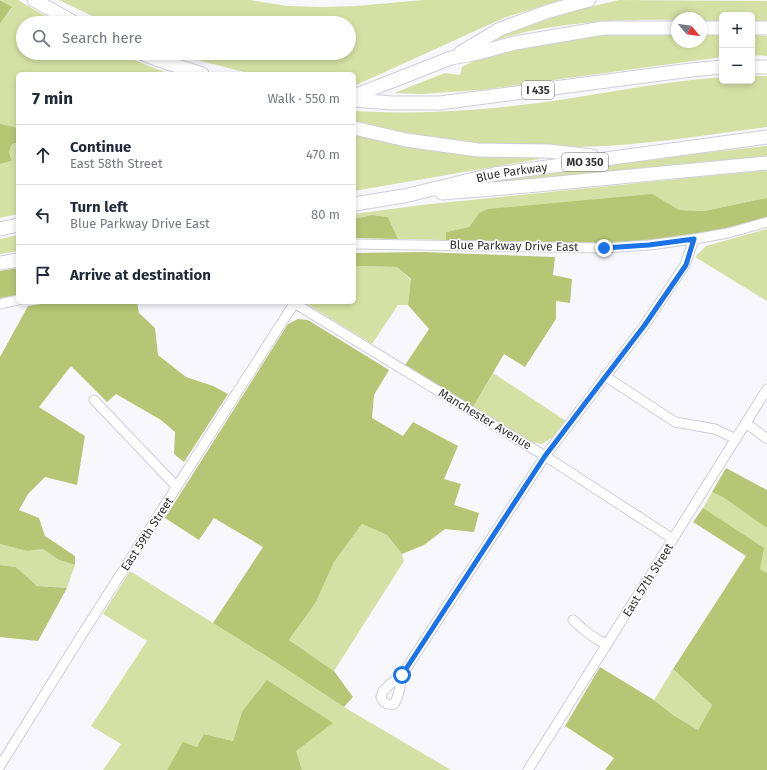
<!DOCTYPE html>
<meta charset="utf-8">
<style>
body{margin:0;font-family:"Fira Sans",sans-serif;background:#f6f6f7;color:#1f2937}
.controls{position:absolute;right:12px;top:12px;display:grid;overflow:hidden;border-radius:6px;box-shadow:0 2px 6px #0003}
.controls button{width:36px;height:36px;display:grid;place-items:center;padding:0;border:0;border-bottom:1px solid #e0e1e3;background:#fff;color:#1f2937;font:20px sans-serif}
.compass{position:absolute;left:671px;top:12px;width:36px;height:36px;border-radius:50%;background:#fff;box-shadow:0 2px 6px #0003;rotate:119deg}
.stop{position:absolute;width:12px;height:12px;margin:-9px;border:3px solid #1a73e8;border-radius:50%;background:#fff}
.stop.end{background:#1a73e8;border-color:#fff;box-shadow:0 1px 4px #0008}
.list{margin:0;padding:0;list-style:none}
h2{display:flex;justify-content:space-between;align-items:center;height:52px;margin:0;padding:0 16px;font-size:17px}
h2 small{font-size:13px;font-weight:400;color:#747a83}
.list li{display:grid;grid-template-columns:26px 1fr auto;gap:12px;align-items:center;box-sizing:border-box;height:60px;padding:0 16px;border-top:1px solid #e0e1e3}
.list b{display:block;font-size:15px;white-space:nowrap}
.list p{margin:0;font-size:13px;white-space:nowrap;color:#747a83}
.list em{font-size:13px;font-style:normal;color:#747a83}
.icon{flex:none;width:22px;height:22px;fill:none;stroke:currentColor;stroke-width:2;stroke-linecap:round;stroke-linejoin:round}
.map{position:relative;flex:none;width:767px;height:770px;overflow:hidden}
.search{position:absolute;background:#fff;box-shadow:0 2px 6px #0003;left:16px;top:16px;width:340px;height:44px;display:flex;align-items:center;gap:10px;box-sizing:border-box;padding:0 14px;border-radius:22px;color:#747a83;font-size:15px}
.panel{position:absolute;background:#fff;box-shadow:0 2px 6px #0003;left:16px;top:72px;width:340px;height:232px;border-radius:6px}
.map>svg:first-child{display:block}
.green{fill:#d5e1a4}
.forest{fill:#b7c674}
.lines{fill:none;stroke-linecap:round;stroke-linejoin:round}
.minor-casing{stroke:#ceced6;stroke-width:11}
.highway-casing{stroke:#ceced6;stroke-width:15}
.minor{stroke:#fff;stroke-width:9}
.highway{stroke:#fff;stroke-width:13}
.route{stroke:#1a73e8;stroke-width:5}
.labels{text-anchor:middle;stroke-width:3;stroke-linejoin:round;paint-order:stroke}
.shield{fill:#fff;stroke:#6f6f71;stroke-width:1}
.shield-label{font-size:11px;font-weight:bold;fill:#313134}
.street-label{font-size:12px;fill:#313134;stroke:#fff}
</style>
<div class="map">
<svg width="767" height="770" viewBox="0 0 767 770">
<rect width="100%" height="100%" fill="#f8f7fe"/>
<!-- green -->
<g class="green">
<path d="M1 0H18L57 23H23V53H117L169 74H18V128L0 125V24L12 8Z"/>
<path d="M59 0H250L288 6 323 7 356 6 423 0H562L506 17 354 86V74H252L197 60 179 53H349V23H107Z"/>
<path d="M619 0 767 1V23H752V15H722V22L701 21V18H677V20C633 19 589 21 546 28 526 31 506 37 487 43L486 41 529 23 559 14Z"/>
<path d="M677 32V42H701V33H722V57L481 90 421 94 394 93 445 73 460 75 462 67 479 58 524 46 593 35Z"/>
<path d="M752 35 767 36V56L752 55Z"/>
<path d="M752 76H767V127C704 135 640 146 577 147 535 148 488 147 446 141 415 136 385 129 354 121V111C407 114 459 112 512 106 582 99 651 82 722 77V81H752Z"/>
<path d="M354 133 477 154 522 157H545V158L354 191Z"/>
<path d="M18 143V214L0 218V164L12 161 9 152 12 144Z"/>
<path d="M767 146V156L449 190C553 167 661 158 767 146Z"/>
<path d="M767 170V198L704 211 679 210 669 205 479 213 469 227 446 232V240L398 239 388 217 372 215 354 219V214L421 205Z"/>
<path d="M767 229V301L695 257 706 246Z"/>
<path d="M18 235V251L0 254V239Z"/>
<path d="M354 266 397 267 411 280 408 305H398L372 344 307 304 306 302H354Z"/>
<path d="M493 373 566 421 553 437 542 444 531 442 473 407Z"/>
<path d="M712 492 723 496 767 528V573L760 569 703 508Z"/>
<path d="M362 524 387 535 402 554 404 561 334 671 289 640 316 602 334 562Z"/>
<path d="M0 544 27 551 43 549 59 560 75 565 67 588 37 586 16 567 0 565Z"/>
<path d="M130 571 274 661 344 707 451 770H302L295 751 332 723 242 712 233 741 205 734 197 747 183 743 167 770H103L121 744 91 726 147 641 103 614Z"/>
<path d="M673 669 712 705 698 730 673 715 654 700Z"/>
</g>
<!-- forest -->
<g class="forest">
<path d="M0 0 12 7 0 24Z"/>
<path d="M0 124 18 128V143L12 144 9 152 12 161 0 164Z"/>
<path d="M652 194 679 210 704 211 767 198V219L722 229 687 236 640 241 602 243 446 240V232L469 227 479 213 488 209Z"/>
<path d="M372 215 388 217 398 239 354 238V219Z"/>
<path d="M423 252 555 257 553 275 572 279 570 303 556 301V319L525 367 504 354 473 407 405 365 429 329 408 305 411 279 397 267 354 266V253Z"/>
<path d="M18 268V295L0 298V271Z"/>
<path d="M54 302H137L139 313 155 328 158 355 186 377 213 386 228 394 184 462 174 454 175 432 161 420 116 394 107 402 71 366 39 407 85 436 77 485 45 477 28 494 19 510 39 518 45 536 75 556V565L59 560 43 549 27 551 0 544V357L28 306Z"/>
<path d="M298 319 308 320 389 370 374 395 372 418 403 436 413 422 458 446 444 479 461 484 454 505 479 513 474 532 445 529 424 545 402 554 387 535 362 524 334 562 316 602 289 640 334 671 353 697 344 707 274 661 213 623 263 547 214 518 199 540 165 518 288 324Z"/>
<path d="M726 468 767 490V528L723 497 712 492Z"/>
<path d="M703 508 764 548 760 569 767 573V770H605L614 758 565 726 600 667 654 700 673 715 698 730 712 705 673 669 746 556 693 522Z"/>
<path d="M0 565 16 567 37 586 67 588 38 641 0 637Z"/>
<path d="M267 680 333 723 296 751 302 770H167L183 742 197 747 204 734 233 741 242 712Z"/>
</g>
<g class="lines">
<!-- minor casing -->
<g class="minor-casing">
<g id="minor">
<path d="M354 244 604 248 649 245 694 239 728 233 767 222"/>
<path d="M294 303 545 456 673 539"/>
<path d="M0 304 18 300"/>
<path d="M605 376 675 422 715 429 736 439"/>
<path d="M94 400 177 487"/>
<path d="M746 423 767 439"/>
<path d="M573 620C585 632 593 637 607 645"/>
<path d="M402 675C400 685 400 695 394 704 387 705 383 703 381 697L383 691 390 684 402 675 545 456 644 326 685 265 694 239"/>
<path d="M0 766 83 633 295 302"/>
<path d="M528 770 767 389"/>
</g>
</g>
<!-- highway casing -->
<g class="highway-casing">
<g id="highway">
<path d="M34 0 75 23"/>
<path d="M701 28H722"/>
<path d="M752 28H767"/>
<path d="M141 53 156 59 202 74"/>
<path d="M460 53 500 29 549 11 589 0"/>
<path d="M752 67H767"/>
<path d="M354 96 451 58 478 53 515 43 603 28H677"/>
<path d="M354 100 392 103H440L691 70 722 67"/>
<path d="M354 128 406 140 478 150 548 151 592 156"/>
<path d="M442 193 527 186 767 163"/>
<path id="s1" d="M354 204 404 196 495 174 767 137"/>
<path d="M0 229 18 225"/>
<path d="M0 263 18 260"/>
</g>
</g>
<!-- minor -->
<use href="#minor" class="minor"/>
<!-- highway -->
<use href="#highway" class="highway"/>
</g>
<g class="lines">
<!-- route -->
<path class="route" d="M402 675 545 456 644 326 686 265 694 239 649 245 604 248"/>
</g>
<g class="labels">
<!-- shield labels -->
<g class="shield">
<rect x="522" y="81" width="32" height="18" rx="3"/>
<rect x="562" y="153" width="46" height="18" rx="3"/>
</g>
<g class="shield-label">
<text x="538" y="94">I 435</text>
<text x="585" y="166">MO 350</text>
</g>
<!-- street labels -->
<g class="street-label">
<text dy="4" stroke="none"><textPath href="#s1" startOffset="161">Blue Parkway</textPath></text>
<text transform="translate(514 246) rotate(1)" y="4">Blue Parkway Drive East</text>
<text transform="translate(485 419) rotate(31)" y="4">Manchester Avenue</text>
<text transform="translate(147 534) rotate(-57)" y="4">East 59th Street</text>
<text transform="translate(648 580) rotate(-58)" y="4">East 57th Street</text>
</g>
</g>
</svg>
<div class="controls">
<button>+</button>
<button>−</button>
</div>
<svg class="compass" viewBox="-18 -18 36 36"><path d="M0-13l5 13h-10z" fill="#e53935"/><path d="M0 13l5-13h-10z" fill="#747a83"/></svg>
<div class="stop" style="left:402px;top:675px"></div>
<div class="stop end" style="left:604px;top:248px"></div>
<div class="search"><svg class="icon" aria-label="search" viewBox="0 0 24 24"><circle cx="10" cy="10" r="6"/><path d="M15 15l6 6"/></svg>Search here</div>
<section class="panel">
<h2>7 min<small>Walk · 550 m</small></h2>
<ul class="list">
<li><svg class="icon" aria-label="ahead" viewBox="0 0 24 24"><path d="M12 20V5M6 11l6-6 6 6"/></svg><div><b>Continue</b><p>East 58th Street</p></div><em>470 m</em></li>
<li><svg class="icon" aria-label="left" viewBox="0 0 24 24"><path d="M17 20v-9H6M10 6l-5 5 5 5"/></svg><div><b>Turn left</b><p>Blue Parkway Drive East</p></div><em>80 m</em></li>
<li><svg class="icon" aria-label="arrive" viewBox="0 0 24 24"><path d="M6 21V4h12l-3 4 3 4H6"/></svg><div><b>Arrive at destination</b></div></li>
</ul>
</section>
</div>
